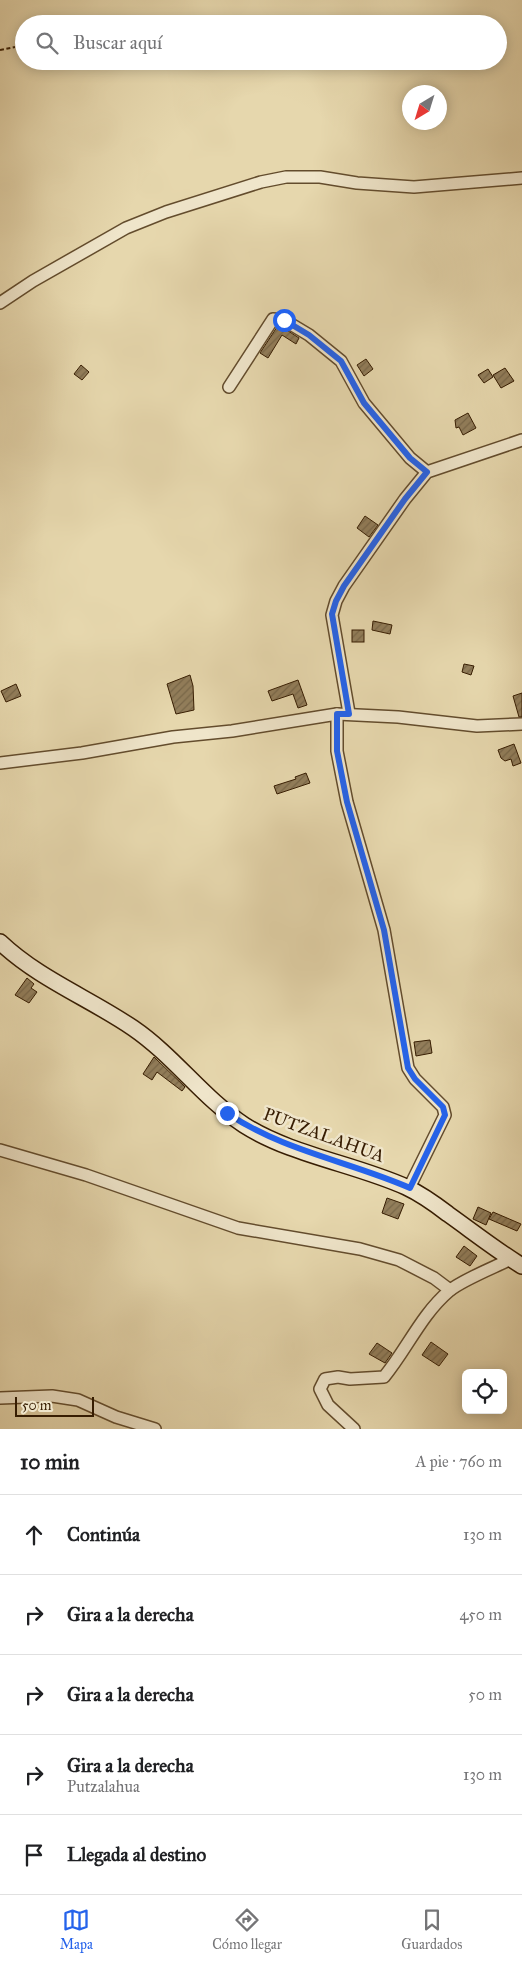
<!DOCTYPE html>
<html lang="es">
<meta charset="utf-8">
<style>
body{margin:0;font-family:"IM FELL Great Primer",serif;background:#f6f6f6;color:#202124}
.controls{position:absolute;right:15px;bottom:15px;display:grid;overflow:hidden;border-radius:8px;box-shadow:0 2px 12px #0003}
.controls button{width:45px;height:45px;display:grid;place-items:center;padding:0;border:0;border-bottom:1px solid #e0e0e0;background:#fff;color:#202124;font:25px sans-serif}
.compass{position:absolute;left:402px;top:85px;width:45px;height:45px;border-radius:50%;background:#fff;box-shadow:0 2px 12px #0003;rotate:218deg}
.scale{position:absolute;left:15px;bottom:12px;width:79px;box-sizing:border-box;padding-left:5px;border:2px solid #371d02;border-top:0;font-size:14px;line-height:18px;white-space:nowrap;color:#371d02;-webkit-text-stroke:4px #efe5ca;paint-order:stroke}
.stop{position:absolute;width:15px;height:15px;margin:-11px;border:4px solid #2563eb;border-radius:50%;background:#fff}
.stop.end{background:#2563eb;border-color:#fff;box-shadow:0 1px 5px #0008}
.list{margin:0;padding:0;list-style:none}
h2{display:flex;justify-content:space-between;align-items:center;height:65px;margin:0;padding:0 20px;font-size:21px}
h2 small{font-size:16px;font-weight:400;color:#757577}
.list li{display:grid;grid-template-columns:32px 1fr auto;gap:15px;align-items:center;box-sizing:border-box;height:80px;padding:0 20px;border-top:1px solid #e0e0e0}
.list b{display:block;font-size:19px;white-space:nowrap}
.list p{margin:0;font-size:16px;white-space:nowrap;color:#757577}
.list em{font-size:16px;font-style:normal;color:#757577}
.icon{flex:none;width:28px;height:28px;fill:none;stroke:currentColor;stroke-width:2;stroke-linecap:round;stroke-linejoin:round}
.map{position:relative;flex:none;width:522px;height:1429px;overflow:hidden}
.search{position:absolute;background:#fff;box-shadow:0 2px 12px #0003;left:15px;right:15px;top:15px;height:55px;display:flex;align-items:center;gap:12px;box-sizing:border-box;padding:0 18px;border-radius:28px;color:#757577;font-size:19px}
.sheet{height:465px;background:#fff}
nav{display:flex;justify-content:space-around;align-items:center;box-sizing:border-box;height:70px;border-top:1px solid #e0e0e0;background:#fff;font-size:14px;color:#757577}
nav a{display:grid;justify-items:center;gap:2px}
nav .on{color:#2563eb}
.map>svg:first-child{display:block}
.building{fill:url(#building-hatch);stroke:#371d02}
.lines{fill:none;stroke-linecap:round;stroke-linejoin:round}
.street-casing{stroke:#634c2d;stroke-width:14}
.secondary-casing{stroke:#371d02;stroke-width:18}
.path{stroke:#371d02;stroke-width:2;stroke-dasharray:4 2.5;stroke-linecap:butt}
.street{stroke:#efe5ca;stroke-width:11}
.secondary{stroke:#efe5ca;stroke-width:15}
.route{stroke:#2563eb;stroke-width:6}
.labels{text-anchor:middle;stroke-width:5;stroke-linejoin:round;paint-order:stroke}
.street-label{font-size:18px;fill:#371d02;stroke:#efe5ca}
</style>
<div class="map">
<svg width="522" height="1429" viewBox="0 0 522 1429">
<defs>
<pattern id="building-hatch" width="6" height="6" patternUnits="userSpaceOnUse" patternTransform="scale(1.25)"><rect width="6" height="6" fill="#927e5b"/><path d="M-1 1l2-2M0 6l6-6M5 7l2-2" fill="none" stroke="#786749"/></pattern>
</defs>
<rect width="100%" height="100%" fill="#e6d7ad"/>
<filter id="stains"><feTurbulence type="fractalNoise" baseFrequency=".004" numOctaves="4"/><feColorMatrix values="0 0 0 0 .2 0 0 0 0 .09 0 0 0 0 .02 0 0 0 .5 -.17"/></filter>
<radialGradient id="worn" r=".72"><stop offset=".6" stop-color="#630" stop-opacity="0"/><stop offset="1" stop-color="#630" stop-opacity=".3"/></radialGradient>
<!-- building -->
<g class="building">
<path d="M277 327H282L299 338 296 344 282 335 268 358 260 353Z"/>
<path d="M366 359 373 369 364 376 357 365Z"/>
<path d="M81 365 89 372 82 380 74 374Z"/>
<path d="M505 368 514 381 501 388 493 375Z"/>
<path d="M488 369 493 377 484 383 478 375Z"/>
<path d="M468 413 476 428 463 435 459 427 456 428 455 420Z"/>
<path d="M365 516 378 525 369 537 357 528Z"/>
<path d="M373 621 392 625 390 634 372 630Z"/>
<rect x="352" y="630" width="12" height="12"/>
<path d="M464 664 474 666 471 675 462 672Z"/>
<path d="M190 675 193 686 194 710 176 714 167 684Z"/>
<path d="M298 680 307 705 298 708 293 694 272 701 268 691Z"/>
<path d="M16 684 21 696 6 702 1 691Z"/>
<path d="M522 693V717H519L513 696Z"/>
<path d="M514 744 521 763 513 766 511 759 505 761 501 758 498 750Z"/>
<path d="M306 773 310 783 277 794 274 786 296 779 295 777Z"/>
<path d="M27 978 34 984 31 988 37 992 29 1003 15 995Z"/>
<path d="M430 1040 432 1053 416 1056 414 1042Z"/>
<path d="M154 1057 185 1087 182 1091 157 1072 152 1080 143 1074Z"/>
<path d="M387 1198 404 1204 398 1219 382 1213Z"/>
<path d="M478 1207 491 1213 486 1225 473 1219Z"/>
<path d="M493 1212 521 1224 517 1231 489 1219Z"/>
<path d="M464 1246 477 1256 470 1266 456 1257Z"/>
<path d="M431 1342 448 1354 439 1366 422 1355Z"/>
<path d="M377 1343 392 1353 385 1363 369 1354Z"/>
</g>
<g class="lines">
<!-- street casing -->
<g class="street-casing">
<g id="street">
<path d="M0 303 33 281 126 228 166 212 261 182 286 177H320L357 183 414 187 522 178"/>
<path d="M229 387 273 319 284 320 309 335 341 361 364 403 410 458 427 472"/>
<path d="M349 713 332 615 336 601 344 586 405 499 427 472 522 440"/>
<path d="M337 714V751L347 802 384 930 408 1068 415 1079 443 1107 445 1115 409 1188"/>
<path d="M0 763 82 753 173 737 232 731 337 714 398 717 477 726 522 724"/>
<path d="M0 1150 86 1175 238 1228 360 1249 399 1260 434 1278 450 1290"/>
<path d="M0 1398 52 1396 78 1400 116 1417 155 1429"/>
<path d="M354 1429 328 1405 320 1389 325 1379 338 1377 350 1379 384 1377C407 1349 421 1315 449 1291 462 1280 495 1267 511 1259"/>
</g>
</g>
<!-- secondary casing -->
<g class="secondary-casing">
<path id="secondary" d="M0 942C39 979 89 998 133 1028 174 1056 203 1098 244 1125 291 1155 355 1164 406 1187 421 1194 435 1204 448 1214 472 1231 496 1250 522 1266"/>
</g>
<!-- path -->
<path class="path" d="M0 50 15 47"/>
<!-- street -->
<use href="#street" class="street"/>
<!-- secondary -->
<use href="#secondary" class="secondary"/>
</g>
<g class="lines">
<!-- route -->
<path class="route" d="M227 1113C283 1151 348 1161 410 1188L445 1115 443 1107 415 1079 408 1068 384 930 347 802 337 751V714H349L332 614 336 601 344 586 405 499 427 472 410 458 364 403 341 361 309 335 284 320"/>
</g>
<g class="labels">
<!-- street labels -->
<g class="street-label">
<text transform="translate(324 1135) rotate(20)" y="6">PUTZALAHUA</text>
</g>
</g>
<rect width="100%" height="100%" filter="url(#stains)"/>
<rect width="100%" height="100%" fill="url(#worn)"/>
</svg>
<div class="controls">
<button><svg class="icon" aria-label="locate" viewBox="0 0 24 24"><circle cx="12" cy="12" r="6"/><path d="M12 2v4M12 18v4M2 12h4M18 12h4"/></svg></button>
</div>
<svg class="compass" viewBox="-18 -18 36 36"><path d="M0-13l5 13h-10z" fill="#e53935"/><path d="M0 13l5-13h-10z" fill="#757577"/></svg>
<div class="scale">50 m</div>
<div class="stop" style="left:284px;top:320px"></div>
<div class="stop end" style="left:227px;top:1113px"></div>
<div class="search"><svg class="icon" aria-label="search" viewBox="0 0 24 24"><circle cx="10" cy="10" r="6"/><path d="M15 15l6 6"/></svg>Buscar aquí</div>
</div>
<section class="sheet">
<h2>10 min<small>A pie · 760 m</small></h2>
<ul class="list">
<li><svg class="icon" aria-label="ahead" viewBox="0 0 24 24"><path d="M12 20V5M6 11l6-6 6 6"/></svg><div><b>Continúa</b></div><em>130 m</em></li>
<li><svg class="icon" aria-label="right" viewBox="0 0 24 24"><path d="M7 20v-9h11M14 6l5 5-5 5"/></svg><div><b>Gira a la derecha</b></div><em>450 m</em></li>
<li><svg class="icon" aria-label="right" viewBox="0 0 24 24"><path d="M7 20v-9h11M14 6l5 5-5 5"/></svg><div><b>Gira a la derecha</b></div><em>50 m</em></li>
<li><svg class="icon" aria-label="right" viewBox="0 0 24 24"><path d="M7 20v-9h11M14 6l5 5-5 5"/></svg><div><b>Gira a la derecha</b><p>Putzalahua</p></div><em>130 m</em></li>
<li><svg class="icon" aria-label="arrive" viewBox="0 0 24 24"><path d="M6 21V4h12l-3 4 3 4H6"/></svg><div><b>Llegada al destino</b></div></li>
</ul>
</section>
<nav>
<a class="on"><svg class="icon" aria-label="map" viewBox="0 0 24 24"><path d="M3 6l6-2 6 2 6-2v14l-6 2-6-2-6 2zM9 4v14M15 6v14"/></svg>Mapa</a>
<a><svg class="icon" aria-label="directions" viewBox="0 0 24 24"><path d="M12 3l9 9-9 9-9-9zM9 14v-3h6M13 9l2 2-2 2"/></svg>Cómo llegar</a>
<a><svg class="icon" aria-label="saved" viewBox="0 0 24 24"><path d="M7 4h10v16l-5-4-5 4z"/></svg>Guardados</a>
</nav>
